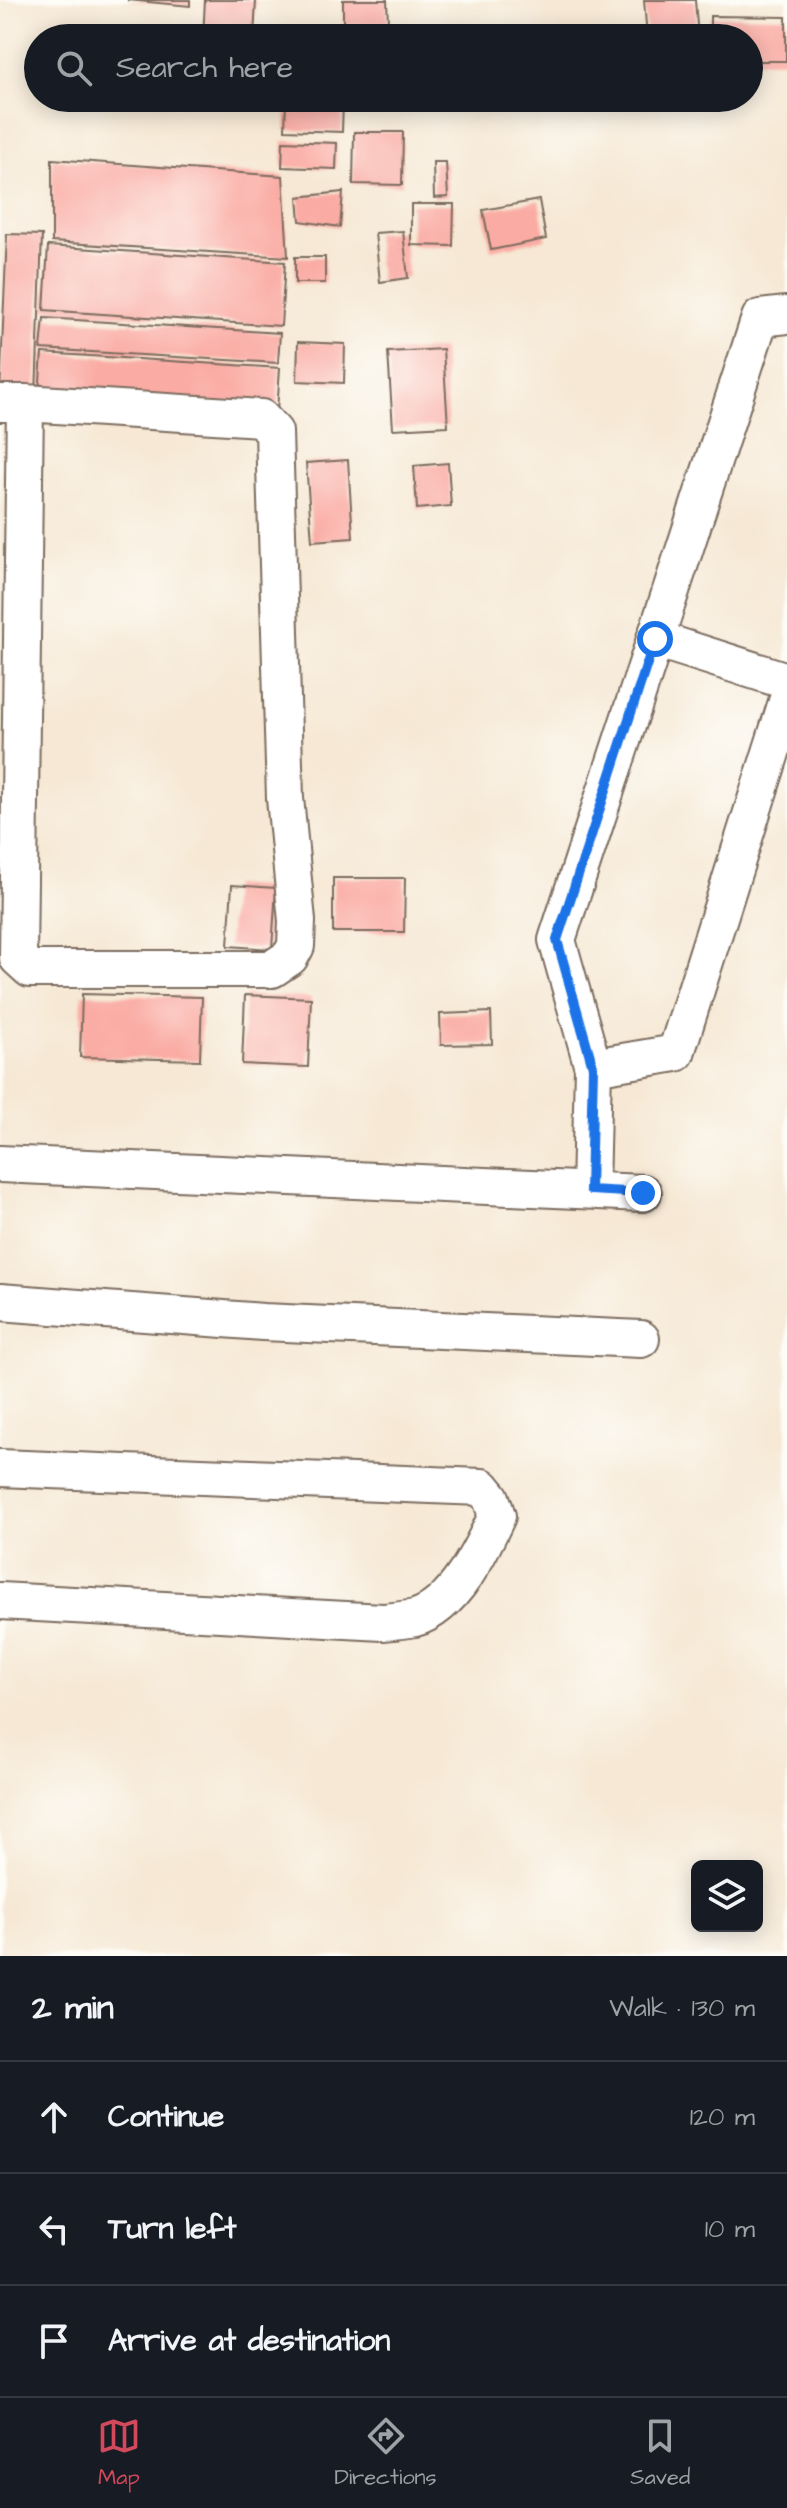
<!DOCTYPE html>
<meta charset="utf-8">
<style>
body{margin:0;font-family:"Architects Daughter",sans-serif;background:#242831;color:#f1f3f6}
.controls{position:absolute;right:24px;bottom:24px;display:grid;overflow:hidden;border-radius:12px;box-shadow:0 4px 20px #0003}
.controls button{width:72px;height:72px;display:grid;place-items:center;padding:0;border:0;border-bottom:2px solid #363941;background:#171b24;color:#f1f3f6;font:40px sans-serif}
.stop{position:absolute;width:24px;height:24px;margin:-18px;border:6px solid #1a73e8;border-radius:50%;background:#fff}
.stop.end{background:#1a73e8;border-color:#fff;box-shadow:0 2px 8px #0008}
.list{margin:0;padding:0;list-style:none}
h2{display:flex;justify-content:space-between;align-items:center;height:104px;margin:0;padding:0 32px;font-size:34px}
h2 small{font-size:26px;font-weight:400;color:#9ea1a6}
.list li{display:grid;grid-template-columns:52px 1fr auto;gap:24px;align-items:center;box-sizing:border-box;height:112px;padding:0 32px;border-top:2px solid #363941}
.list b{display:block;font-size:30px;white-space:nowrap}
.list em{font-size:26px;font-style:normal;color:#9ea1a6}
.icon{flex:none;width:44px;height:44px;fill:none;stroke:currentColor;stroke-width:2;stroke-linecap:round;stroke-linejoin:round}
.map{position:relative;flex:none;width:787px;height:1956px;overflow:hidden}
.search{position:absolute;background:#171b24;box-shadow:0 4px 20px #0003;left:24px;right:24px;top:24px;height:88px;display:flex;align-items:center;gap:20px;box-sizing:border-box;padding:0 28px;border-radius:44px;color:#9ea1a6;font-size:30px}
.sheet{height:440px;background:#171b24}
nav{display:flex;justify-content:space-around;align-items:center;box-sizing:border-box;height:112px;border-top:2px solid #363941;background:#171b24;font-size:22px;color:#9ea1a6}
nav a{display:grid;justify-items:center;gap:4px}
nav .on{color:#d1495b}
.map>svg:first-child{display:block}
.building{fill:#faaca4}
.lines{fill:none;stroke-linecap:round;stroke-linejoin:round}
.minor-casing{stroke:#7c6c5e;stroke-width:40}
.minor{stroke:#fff;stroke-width:36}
.route{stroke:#1a73e8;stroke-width:10}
</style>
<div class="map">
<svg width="787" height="1956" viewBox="0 0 787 1956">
<rect width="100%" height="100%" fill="#fdfcf7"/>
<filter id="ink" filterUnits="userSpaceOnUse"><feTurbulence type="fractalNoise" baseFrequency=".0125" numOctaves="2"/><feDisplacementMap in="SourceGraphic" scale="16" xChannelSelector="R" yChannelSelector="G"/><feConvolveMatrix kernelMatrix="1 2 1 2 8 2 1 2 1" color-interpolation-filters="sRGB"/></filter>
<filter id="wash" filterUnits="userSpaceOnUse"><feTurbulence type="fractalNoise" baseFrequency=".006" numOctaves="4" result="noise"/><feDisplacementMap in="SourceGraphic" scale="32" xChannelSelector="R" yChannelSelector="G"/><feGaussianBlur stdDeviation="1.8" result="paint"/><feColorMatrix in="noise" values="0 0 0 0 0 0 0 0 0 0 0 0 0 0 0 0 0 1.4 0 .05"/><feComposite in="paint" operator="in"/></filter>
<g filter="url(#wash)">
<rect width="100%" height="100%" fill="#f6e8d4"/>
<g id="blocks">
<!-- building -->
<g class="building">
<path d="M127 0H190V6Z"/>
<path d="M205 0H256L254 38H203Z"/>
<path d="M343 0H387L388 23 343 25Z"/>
<path d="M644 0H695L698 38H647Z"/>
<path d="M710 16 786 17V61H749V38H710Z"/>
<path d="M286 101 343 102 342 132 285 130Z"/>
<path d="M354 132H403L402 185 353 184Z"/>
<path d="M283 141 337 143 336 169 282 167Z"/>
<path d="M52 159 283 176 288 257 52 242Z"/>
<path d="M433 162H446L448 197 434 198Z"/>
<path d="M343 192 340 227 300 221 298 197Z"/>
<path d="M539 200 546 239 491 250 483 210Z"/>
<path d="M411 204H454L453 246 411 245Z"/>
<path d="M403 231 408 278 380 282 375 233Z"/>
<path d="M7 234 42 235 36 395 0 393Z"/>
<path d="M48 246 285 262 281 326 44 310Z"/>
<rect x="295" y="257" width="30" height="26"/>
<path d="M44 318 280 333 278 363 41 349Z"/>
<path d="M298 342 345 344 344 383 297 381Z"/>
<path d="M443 349 448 426 393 429 388 352Z"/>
<path d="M42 353 280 368 277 411 39 395Z"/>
<path d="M348 460 353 538 312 541 306 463Z"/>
<path d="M448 463 451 506 417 509 414 466Z"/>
<path d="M333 878H405L404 932H333Z"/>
<path d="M232 885 276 888 272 949 228 946Z"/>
<path d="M82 994 202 997 200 1060 80 1057Z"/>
<path d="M245 995 311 998 308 1067 242 1064Z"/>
<path d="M491 1012 492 1044 441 1045 440 1014Z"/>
</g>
</g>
</g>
<g filter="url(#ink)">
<use href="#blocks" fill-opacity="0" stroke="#7c6c5e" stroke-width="2"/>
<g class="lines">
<!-- minor casing -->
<g class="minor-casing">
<g id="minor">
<path d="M0 403H25L261 418 274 432 285 798 297 921 296 946 290 957 272 969H30L18 958 25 403"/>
<path d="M655 639 787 681"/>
<path d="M593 1067 676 1053 787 702"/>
<path d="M0 1164 643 1193"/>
<path d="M590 1190 593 1067 557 940 760 318 787 315"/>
<path d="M0 1302 263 1322 641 1339"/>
<path d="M0 1468 482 1487 491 1498 497 1516C481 1550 454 1607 415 1618 405 1620 393 1621 383 1622L0 1601"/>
</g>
</g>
<!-- minor -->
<use href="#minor" class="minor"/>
</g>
</g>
<g class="lines" filter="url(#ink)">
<!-- route -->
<path class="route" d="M643 1193 590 1190 593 1067 557 940 655 639"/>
</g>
</svg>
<div class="controls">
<button><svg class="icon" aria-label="layers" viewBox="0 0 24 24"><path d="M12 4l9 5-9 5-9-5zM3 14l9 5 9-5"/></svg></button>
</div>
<div class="stop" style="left:655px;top:639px"></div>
<div class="stop end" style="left:643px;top:1193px"></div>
<div class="search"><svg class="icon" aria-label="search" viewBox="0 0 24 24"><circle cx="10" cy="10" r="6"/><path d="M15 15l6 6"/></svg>Search here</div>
</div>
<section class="sheet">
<h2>2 min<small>Walk · 130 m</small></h2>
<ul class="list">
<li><svg class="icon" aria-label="ahead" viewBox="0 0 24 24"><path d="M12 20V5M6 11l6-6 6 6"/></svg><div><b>Continue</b></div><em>120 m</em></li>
<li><svg class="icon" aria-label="left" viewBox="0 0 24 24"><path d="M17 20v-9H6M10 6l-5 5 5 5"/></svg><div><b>Turn left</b></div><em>10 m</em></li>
<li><svg class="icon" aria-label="arrive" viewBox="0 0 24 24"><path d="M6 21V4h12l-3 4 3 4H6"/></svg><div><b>Arrive at destination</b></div></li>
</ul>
</section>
<nav>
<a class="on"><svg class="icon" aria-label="map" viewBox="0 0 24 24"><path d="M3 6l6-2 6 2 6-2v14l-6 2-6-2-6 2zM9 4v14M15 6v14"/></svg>Map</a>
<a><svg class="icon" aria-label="directions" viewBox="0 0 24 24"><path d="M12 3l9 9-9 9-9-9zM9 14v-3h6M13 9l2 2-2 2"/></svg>Directions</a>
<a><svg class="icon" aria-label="saved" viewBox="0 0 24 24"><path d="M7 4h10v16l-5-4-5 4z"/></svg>Saved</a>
</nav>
